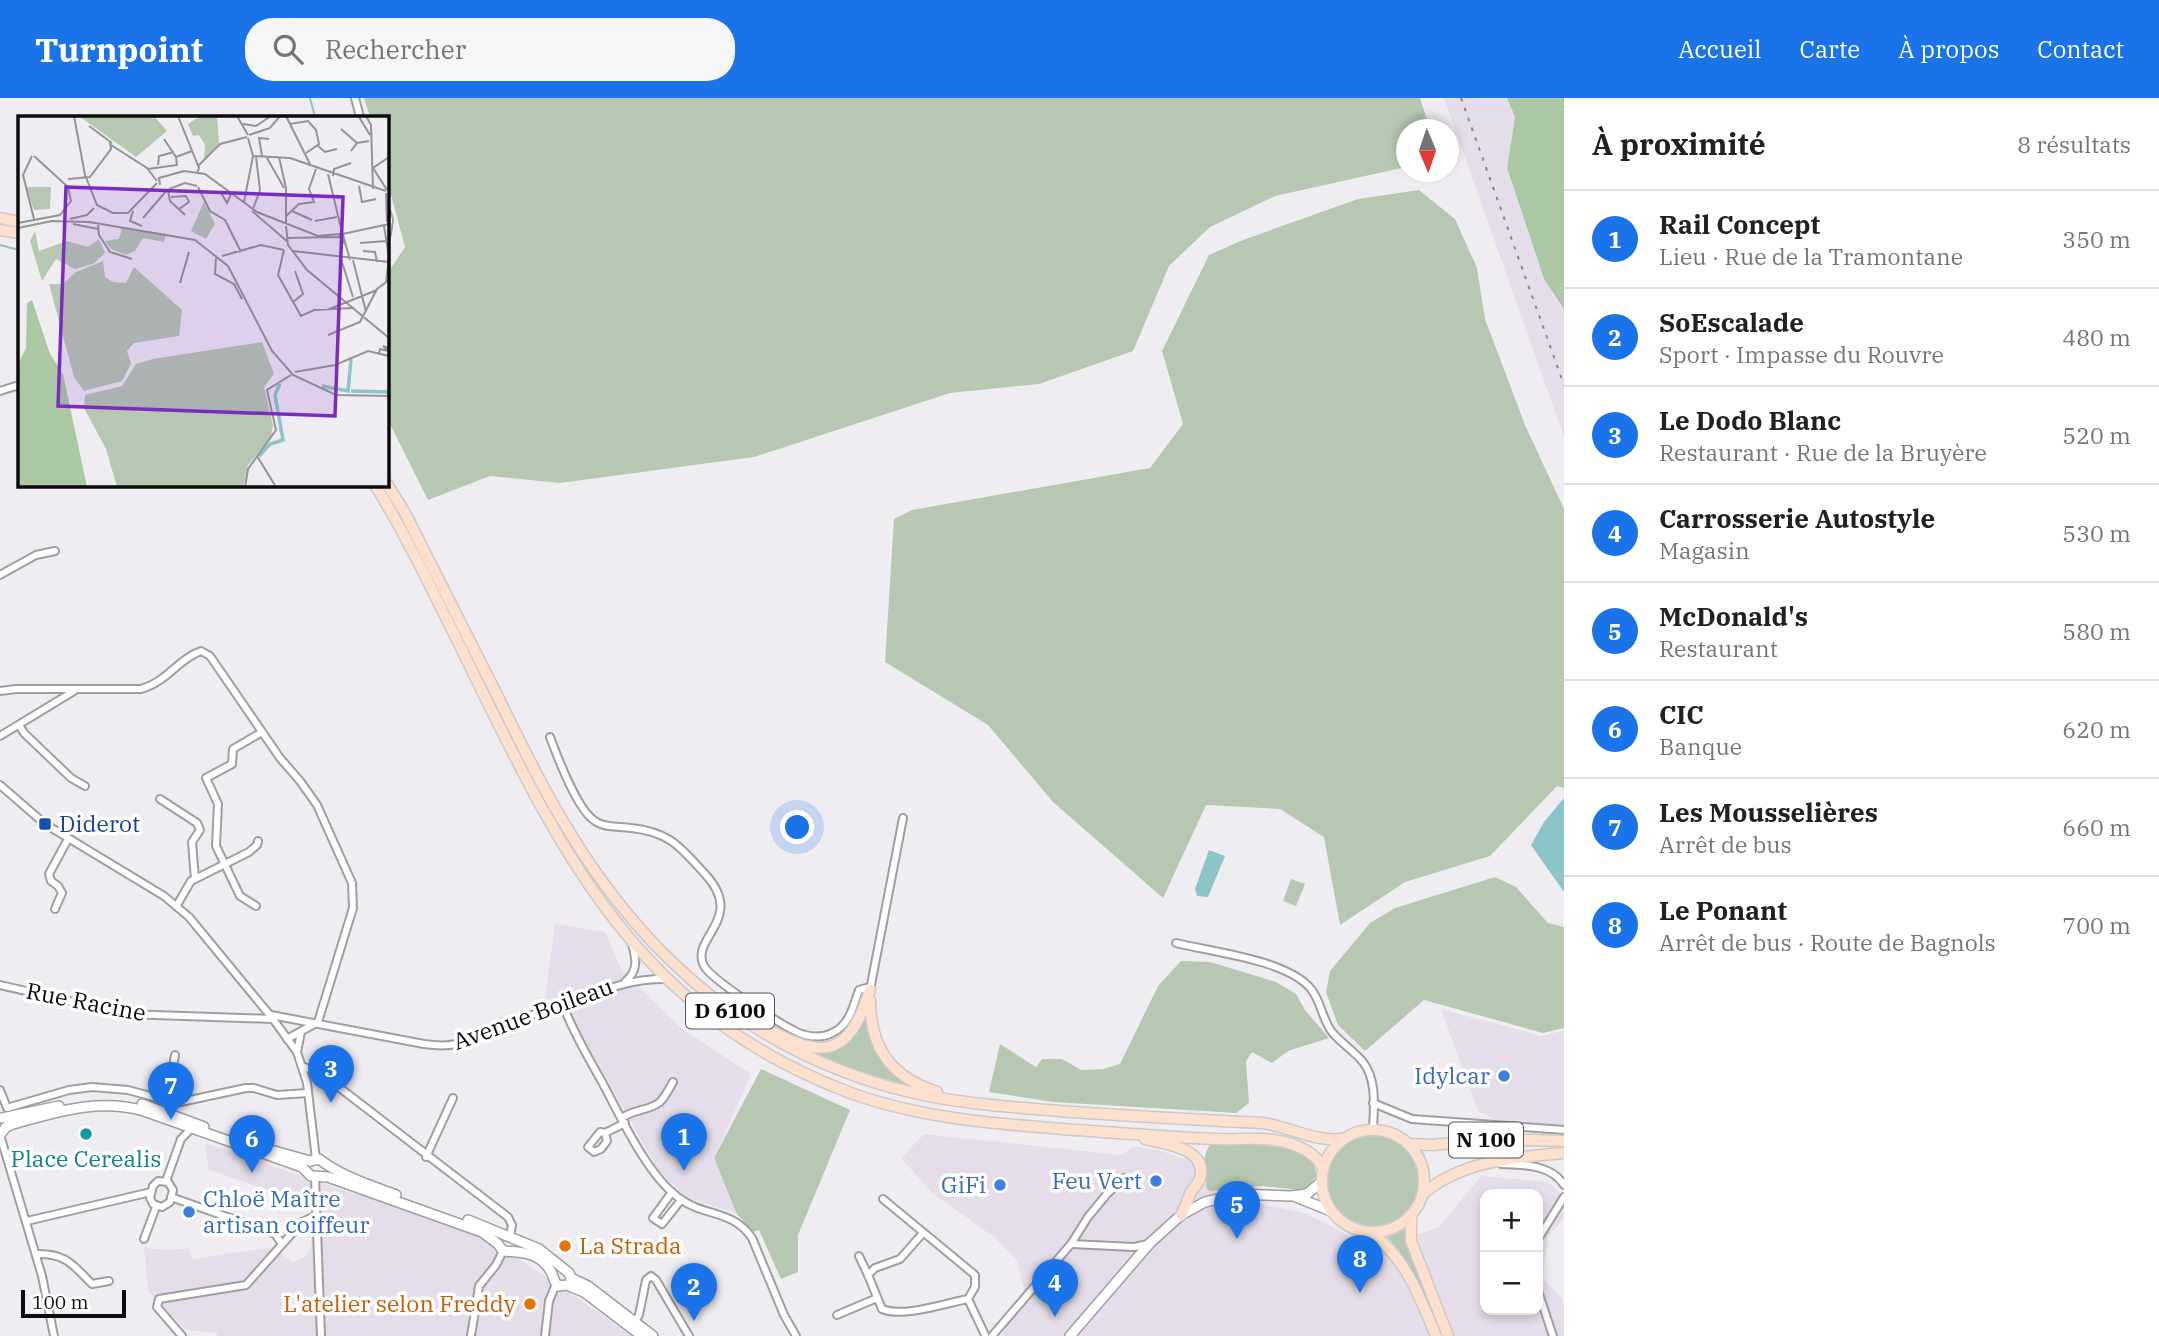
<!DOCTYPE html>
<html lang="fr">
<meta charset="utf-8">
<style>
body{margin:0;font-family:"IBM Plex Serif",serif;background:#f6f6f6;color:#202124}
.controls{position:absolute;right:21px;bottom:21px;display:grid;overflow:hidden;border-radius:14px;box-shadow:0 4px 10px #0003}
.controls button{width:63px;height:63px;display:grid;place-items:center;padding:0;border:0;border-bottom:2px solid #e0e0e0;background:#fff;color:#202124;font:35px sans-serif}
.compass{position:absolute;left:1396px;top:21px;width:63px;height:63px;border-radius:50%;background:#fff;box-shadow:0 4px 10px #0003;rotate:178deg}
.scale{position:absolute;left:21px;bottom:18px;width:105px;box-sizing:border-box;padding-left:7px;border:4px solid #0d0c0d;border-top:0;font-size:19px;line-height:24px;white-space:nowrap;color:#0d0c0d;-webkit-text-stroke:5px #fff;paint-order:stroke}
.you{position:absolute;left:798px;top:730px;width:24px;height:24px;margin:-18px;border:5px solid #fff;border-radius:50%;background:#1a73e8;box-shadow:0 0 0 10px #1a73e833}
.badge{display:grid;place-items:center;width:46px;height:46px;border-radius:50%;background:#1a73e8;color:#fff;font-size:23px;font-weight:700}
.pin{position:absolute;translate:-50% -58px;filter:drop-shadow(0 2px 4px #0008)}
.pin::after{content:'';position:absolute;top:37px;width:24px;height:21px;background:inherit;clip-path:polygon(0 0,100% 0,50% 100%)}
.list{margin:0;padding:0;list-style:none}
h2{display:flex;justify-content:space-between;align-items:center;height:91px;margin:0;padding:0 28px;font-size:30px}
h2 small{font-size:23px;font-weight:400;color:#757577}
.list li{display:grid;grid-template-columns:46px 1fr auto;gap:21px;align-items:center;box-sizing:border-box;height:98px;padding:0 28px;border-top:2px solid #e0e0e0}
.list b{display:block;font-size:26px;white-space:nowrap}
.list p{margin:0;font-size:23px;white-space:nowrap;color:#757577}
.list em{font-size:23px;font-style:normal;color:#757577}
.icon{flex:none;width:38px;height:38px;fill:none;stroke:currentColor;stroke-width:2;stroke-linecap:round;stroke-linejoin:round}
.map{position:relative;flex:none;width:1564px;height:1238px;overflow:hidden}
header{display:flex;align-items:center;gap:42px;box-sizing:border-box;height:98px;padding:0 35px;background:#1a73e8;color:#fff}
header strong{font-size:33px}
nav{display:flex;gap:38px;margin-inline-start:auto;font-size:24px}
.search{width:490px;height:63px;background:#f6f6f6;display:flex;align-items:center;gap:18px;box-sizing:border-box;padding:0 24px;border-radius:28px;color:#757577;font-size:26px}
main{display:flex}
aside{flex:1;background:#fff}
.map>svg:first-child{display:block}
.built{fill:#e5deea;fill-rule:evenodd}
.green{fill:#b6c8b1}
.forest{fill:#abc7a3}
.water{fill:#8cc5c7}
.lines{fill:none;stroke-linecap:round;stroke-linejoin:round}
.stream{stroke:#8cc5c7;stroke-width:2}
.street-casing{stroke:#a09ea2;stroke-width:10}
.secondary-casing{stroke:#a09ea2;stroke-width:12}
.primary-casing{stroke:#cacaca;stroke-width:13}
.street{stroke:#fff;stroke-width:6}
.secondary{stroke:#fff;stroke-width:9}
.primary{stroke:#fde0cd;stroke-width:10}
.rail{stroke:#89878a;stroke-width:2;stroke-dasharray:3.5 7;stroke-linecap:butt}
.transit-dot{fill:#1a4fb4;stroke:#fff;stroke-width:2.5}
.shop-dot{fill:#3f7fe0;stroke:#fff;stroke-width:2.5}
.culture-dot{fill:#0f9aa8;stroke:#fff;stroke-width:2.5}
.food-dot{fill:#e8710a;stroke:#fff;stroke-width:2.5}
.labels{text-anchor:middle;stroke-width:7;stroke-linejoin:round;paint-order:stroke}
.shield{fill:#fff;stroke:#565556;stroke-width:2}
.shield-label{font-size:21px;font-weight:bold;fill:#0d0c0d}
.transit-label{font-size:23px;fill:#164399;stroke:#fff;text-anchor:start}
.street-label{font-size:23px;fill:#0d0c0d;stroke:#fff}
.shop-label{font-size:23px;fill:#366cbe;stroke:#fff;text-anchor:end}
.culture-label{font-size:23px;fill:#0d838f;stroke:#fff}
.food-label{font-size:23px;fill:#c56008;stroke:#fff;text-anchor:start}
.inset-river{fill:none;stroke:#8cc5c7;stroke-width:3.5}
.inset-road{fill:none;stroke:#959396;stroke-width:2}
.view{fill:#7b2cbf;fill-opacity:0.15;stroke:#7b2cbf;stroke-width:3.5}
.inset-edge{fill:none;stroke:#0d0c0d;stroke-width:3.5}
</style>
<header>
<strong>Turnpoint</strong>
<div class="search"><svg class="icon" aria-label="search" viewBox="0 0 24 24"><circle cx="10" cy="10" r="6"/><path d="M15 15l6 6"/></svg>Rechercher</div>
<nav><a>Accueil</a><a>Carte</a><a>À propos</a><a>Contact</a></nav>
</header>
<main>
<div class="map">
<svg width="1564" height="1238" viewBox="0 0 1564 1238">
<rect width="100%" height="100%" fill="#f0edf2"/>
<!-- built -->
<g class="built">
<path d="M1444 0H1507L1515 19 1507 70 1544 181 1564 211V339Z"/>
<path d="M555 826 605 834 621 871 681 930 751 976 714 1060 738 1116 684 1098 657 1070 572 920 545 899Z"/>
<path d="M1441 911 1542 938 1564 932V1028L1496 1022 1478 1013Z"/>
<path d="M924 1036 1122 1057 1133 1048 1158 1052 1188 1062 1216 1096 1307 1116 1376 1151 1439 1129 1481 1078 1549 1084 1564 1099V1120L1548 1139 1543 1180 1564 1203V1238H1002L1024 1191 1017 1162 994 1139 933 1096 901 1060ZM1485 1096H1538V1212H1485Z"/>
<path d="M205 1045 354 1096 364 1095 484 1137 633 1238H218L216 1235 186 1232 148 1193 144 1150 167 1152 189 1150 192 1161 273 1149 293 1164 305 1159 311 1149 312 1107 209 1072Z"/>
</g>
<!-- green -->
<g class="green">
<path d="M364 0H1420L1430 31 1406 32V69L1275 98 1210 129 1169 168 1133 253 1039 286 950 295 754 359 560 385 490 378 428 402 387 320V176L405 149 387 82V19H370Z"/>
<path d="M1419 92 1455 121 1477 170 1485 221 1525 327 1564 411V690L1557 688 1490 758 1405 784 1340 827 1324 739 1280 711 1206 707 1163 800 1053 704 988 627 885 564 894 421 912 412 1150 370 1183 326 1162 253 1209 157 1243 142 1358 101Z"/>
<path d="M1495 779 1516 789 1548 825 1564 829V930L1543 935 1424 902 1365 953 1338 927 1326 894 1330 873 1370 825 1395 810Z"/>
<path d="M1291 781 1305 786 1296 808 1283 803Z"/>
<path d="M1181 863 1210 864 1276 884 1296 896 1305 912 1329 940 1288 953 1272 965 1252 954 1246 963 1249 1005 1236 1015 1053 1004 989 994 1000 946 1036 969 1042 961H1062L1081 972 1103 971 1120 966 1158 888Z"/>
<path d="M866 917 875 948 912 988 852 972 807 954C833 953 856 942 866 917Z"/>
<path d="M761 971 850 1012 798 1137V1174L781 1181 759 1132 753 1134 737 1116 714 1060Z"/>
<circle cx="1373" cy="1083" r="45"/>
<path d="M1210 1047C1235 1047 1320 1040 1316 1079L1307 1089 1300 1092 1263 1088 1210 1093 1206 1090C1208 1074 1200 1060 1210 1047Z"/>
<path d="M1405 1130 1406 1144 1442 1233H1440C1426 1201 1413 1164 1387 1139Z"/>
</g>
<!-- forest -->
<path class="forest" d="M1507 0H1564V211L1544 181 1507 70 1515 19Z"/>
<!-- water -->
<g class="water">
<path d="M1564 700V794L1531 747 1544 724Z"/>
<path d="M1209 752 1225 758 1208 799 1197 798 1195 791Z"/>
</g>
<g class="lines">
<!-- stream -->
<g class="stream">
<path d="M310 0 315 19"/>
<path d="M0 147 19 152"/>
</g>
<!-- street casing -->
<g class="street-casing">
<g id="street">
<path d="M355 0 360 19"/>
<path d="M387 115 389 122 387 136"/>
<path d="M0 293 19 287"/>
<path d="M0 477 36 457 55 453"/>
<path d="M0 593 16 591H141C167 584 178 561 201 553L210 558 280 660 300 683 317 707 352 785 353 810 318 924"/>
<path d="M19 627 24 635 71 680 85 688"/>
<path d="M0 638 74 593"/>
<path d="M550 639C557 658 578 713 595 723 604 730 620 728 631 730 670 734 680 749 705 776 747 821 689 840 704 868 711 881 790 934 805 937 813 939 824 939 832 935 849 928 853 909 859 892L866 890 870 892 903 720"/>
<path d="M0 687 45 726 164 798 189 819 273 921 297 954 307 985 316 1061"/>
<path d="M160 701 197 725 200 732 192 744 195 781"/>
<path d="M177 807 191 783 249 754 257 747 258 743"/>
<path d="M256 808 240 798 216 748 218 706 206 680 232 666 233 651 262 634"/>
<path d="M55 811 62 795 58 788 51 783 49 776 68 741"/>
<path d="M1176 845C1212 854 1288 862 1311 891 1321 903 1322 921 1332 934 1341 945 1354 953 1363 964 1377 982 1374 1009 1373 1031"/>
<path d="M625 884C639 872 636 861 632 845"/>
<path d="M0 887 126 916 273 921"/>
<path d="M563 907C573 934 588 959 602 984 621 1019 647 1077 679 1100 704 1119 732 1111 752 1140L784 1217 796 1238"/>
<path d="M271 917 424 946C467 952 465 938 500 926 517 920 535 917 552 911 594 898 621 880 667 881"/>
<path d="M287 941 316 925"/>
<path d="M297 954 301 934"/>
<path d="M302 968 323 977 508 1119 512 1127 510 1138"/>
<path d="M0 992 7 1010 69 992 92 989 128 992 176 1005 246 990H254L277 997 308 995"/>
<path d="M167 1001 175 957"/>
<path d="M1373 1005 1412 1021 1564 1032"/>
<path d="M622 1020C633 1011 649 1013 660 1004 665 999 669 991 673 984"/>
<path d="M605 1035 607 1043 601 1051 594 1054 588 1049 600 1034 605 1035 625 1025"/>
<path d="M0 1037 42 1178 54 1238"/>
<path d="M426 1059 453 1000"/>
<path d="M1501 1066C1523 1067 1551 1066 1564 1087"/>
<path d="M315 1079 321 1238"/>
<path d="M158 1083 168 1084 173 1092 170 1104 162 1109 153 1106 150 1100 153 1088Z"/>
<path d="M166 1083 181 1041 192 1030"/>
<path d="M672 1094 653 1120 662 1126 681 1102"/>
<path d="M171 1099 275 1136 282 1146"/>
<path d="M883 1101 975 1177V1189L968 1201 985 1237"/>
<path d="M27 1123 151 1094"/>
<path d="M923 1135 900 1161 875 1170 868 1177 882 1211C904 1220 945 1205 968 1201"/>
<path d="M144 1141 156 1109"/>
<path d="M1538 1141 1564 1099"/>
<path d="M1071 1146 1134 1149 1148 1146"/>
<path d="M36 1156C66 1155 73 1167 92 1186L109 1183"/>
<path d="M859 1158 868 1177"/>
<path d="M1538 1193 1553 1238"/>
<path d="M837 1217 877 1200"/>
<path d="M634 1225 639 1217 646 1182 651 1178 656 1182 689 1238"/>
<path d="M182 1238 157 1209 159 1201 246 1187 302 1124 317 1117"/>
<path d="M471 1238 479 1188 496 1167 503 1153"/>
<path d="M545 1238 549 1203 556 1186"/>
<path d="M992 1238 1071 1146 1088 1119 1107 1096 1124 1080"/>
</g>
</g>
<!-- secondary casing -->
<g class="secondary-casing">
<g id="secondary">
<path d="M142 1006 204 1029"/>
<path d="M2 1020 59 1008"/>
<path d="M0 1037 6 1029 13 1026C57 1014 98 1000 144 1013L302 1069 311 1078 328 1079 482 1134 498 1146 503 1153C520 1154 539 1154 550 1172 554 1178 553 1183 558 1188L567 1187 584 1194 642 1238"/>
<path d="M267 1051 310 1063"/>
<path d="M310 1063 319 1061C341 1078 369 1087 396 1097"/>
<path d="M1296 1099 1331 1113"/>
<path d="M468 1122 539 1151 569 1175 571 1180"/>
<path d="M571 1180 588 1188 653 1238"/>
<path d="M1070 1238 1150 1145 1181 1117 1205 1104 1239 1096 1291 1098 1307 1096 1321 1084"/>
</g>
</g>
<!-- primary casing -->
<g class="primary-casing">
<g id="primary">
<path d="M0 120 19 124"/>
<path d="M0 132 19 135"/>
<path d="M387 386 405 415C436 476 466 536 497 597 518 640 539 684 564 725 647 866 766 965 928 998 975 1007 1024 1010 1072 1014 1136 1018 1199 1022 1263 1025 1290 1029 1315 1044 1342 1041"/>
<path d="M375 387C399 425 419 465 439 506 544 713 611 904 848 994 921 1021 998 1026 1075 1032 1122 1035 1169 1039 1217 1041 1236 1042 1255 1039 1274 1042 1293 1045 1313 1052 1323 1069"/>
<path d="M870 902C870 950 891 979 937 994"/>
<path d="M758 926C817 959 847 966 870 892"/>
<circle cx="1373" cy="1083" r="51"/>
<path d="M1145 1041C1164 1046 1204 1049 1201 1077 1200 1085 1193 1089 1190 1096 1187 1103 1185 1110 1181 1117"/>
<path d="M1409 1046 1432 1047 1493 1041 1564 1043"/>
<path d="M1422 1097C1459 1063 1516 1059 1564 1055"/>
<path d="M1411 1117V1143L1448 1238"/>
<path d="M1369 1134C1405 1157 1420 1200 1436 1238"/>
</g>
</g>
<!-- street -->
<use href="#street" class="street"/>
<!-- secondary -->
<use href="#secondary" class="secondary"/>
<!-- primary -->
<use href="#primary" class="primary"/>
<!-- rail -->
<path class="rail" d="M1461 0 1564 287"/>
</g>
<!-- markers -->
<rect class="transit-dot" x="38" y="719" width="14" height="14" rx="3.5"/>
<g class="shop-dot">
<circle cx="1504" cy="978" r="7"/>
<circle cx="1156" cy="1083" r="7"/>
<circle cx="1000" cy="1087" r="7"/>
<circle cx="189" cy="1114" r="7"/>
</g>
<circle class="culture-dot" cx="86" cy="1036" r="7"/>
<g class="food-dot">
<circle cx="565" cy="1148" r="7"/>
<circle cx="530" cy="1206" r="7"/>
</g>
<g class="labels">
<!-- shield labels -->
<g class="shield">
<rect x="686" y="895.5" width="88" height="35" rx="5"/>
<rect x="1449" y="1024.5" width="74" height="35" rx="5"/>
</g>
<g class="shield-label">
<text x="730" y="920">D 6100</text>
<text x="1486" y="1049">N 100</text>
</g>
<!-- transit labels -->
<g class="transit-label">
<text x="59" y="734">Diderot</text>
</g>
<!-- street labels -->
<g class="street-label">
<text transform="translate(86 904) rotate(11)" y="8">Rue Racine</text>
<text transform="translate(533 916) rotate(-20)" y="8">Avenue Boileau</text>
</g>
<!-- shop labels -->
<g class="shop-label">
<text x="1490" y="986">Idylcar</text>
<text x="1142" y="1091">Feu Vert</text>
<text x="986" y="1095">GiFi</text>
<text x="203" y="1109" text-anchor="start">Chloë Maître<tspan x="203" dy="26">artisan coiffeur</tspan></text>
</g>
<!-- culture labels -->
<g class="culture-label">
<text x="86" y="1069">Place Cerealis</text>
</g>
<!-- food labels -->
<g class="food-label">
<text x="579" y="1156">La Strada</text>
<text x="516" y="1214" text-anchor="end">L'atelier selon Freddy</text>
</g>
</g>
<!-- overview -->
<g transform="translate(18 18)">
<rect width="371" height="371" fill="#f0edf2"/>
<path d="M61 0H136L149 15 118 41ZM182 0H199L201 27 186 44 187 29 181 19 175 20 170 8ZM8 71H33L32 93 16 94ZM186 86 197 108 188 123 173 115ZM104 112 148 118 146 126 125 122 117 135 108 139 93 133 87 125 101 123ZM17 115 21 135 49 125 70 131 81 123 87 137 75 148 57 153 38 143 24 165 12 125ZM85 145 87 161 95 166 108 167 116 151 164 194 161 220 116 227 109 235 113 248 104 265 66 275 56 261 31 168H45L58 156ZM244 226 256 258 246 271 255 309 253 321 230 349 225 371H99L88 333 66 292 67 279 104 270 118 248 135 243Z" fill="#b6c8b1"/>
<path d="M14 184 32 238 45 258 69 371H0V248L8 232 9 187Z" fill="#abc7a3"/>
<path class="inset-river" d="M304 270 330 275 333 243M333 275 371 276M241 340 252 328 265 324 257 279 262 268"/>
<path class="inset-road" d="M56 0 67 59 79 89 95 97H110L139 67M160 0 181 52 179 57M219 0 230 19M268 0 292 48M348 0 353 9 355 73M341 1 352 19M225 8 238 10 253 0M272 8 290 5 298 14 301 28 288 37M71 10 94 27M323 13 339 27M231 19 252 12 262 0M146 23 158 41 174 35M93 29 129 52 139 65M300 30 307 36 319 33M333 35 339 27 351 25M14 40 5 59 16 103M235 40 272 42 368 75M244 40 241 22 251 23M261 41 268 72V107M249 42 266 72M140 49 141 40 156 36M180 50 202 28 229 21M130 53 159 49 158 41M310 58 324 116M315 60 316 53 333 47M50 63 72 61 93 33 92 26M142 69 141 62 166 55 187 58 239 96 300 120 322 118M341 70 344 86 358 83M180 71 192 95 207 104 223 136M151 73 167 67 179 70M369 74 355 52 371 41M150 75 152 85 167 99M202 75 209 87 213 78M368 77 369 106M153 81 168 80 171 86 161 93M226 86 235 40 230 22M235 93 242 74 238 41M115 95 112 105 124 110M234 95 270 126M274 95 294 104M268 100 281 88 296 86 291 73 298 53M125 102 149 74M52 103 69 99 76 92M297 105 319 101M0 107 42 99 53 85 50 71 16 40M55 108 80 113M80 109 81 119 92 136 114 143M268 110 270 129 289 154 371 222M366 110 371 141 368 166M0 112 34 105 71 106 177 124 210 150 254 235 275 259 318 279 371 280M320 119 371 108M325 119 332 144M269 122 322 121 327 128M342 127 368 125M266 134 260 159 283 200 296 194 334 192M275 135 371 146M345 135 357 136 359 146M204 140 243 129 266 134M198 142 197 158 216 168 224 183M323 143 335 181M335 144 348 196M162 167 171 136M275 186 285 178 277 155M309 194 359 174M310 219 342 206 359 173 371 164M361 237 362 233 370 235 365 230 371 232M277 256 317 249 350 235 371 240M239 340 258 371M227 371 230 353 258 314 249 274 273 259"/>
<path class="view" d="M48 71 325 81 317 300 40 290Z"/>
<rect width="371" height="371" class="inset-edge"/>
</g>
</svg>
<div class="controls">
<button>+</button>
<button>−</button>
</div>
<svg class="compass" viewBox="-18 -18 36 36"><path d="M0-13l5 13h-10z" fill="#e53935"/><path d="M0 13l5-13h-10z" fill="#757577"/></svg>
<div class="scale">100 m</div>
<div class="you"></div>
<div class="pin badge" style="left:684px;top:1073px">1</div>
<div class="pin badge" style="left:694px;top:1223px">2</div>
<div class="pin badge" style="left:331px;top:1005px">3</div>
<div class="pin badge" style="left:1055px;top:1219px">4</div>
<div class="pin badge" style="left:1237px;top:1141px">5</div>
<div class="pin badge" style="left:252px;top:1075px">6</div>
<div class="pin badge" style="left:171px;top:1022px">7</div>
<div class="pin badge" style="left:1360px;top:1195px">8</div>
</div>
<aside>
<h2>À proximité<small>8 résultats</small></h2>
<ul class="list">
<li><span class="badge">1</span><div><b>Rail Concept</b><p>Lieu · Rue de la Tramontane</p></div><em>350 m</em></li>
<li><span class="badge">2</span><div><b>SoEscalade</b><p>Sport · Impasse du Rouvre</p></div><em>480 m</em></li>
<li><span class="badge">3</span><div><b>Le Dodo Blanc</b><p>Restaurant · Rue de la Bruyère</p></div><em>520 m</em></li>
<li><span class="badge">4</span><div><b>Carrosserie Autostyle</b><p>Magasin</p></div><em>530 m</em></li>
<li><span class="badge">5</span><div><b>McDonald's</b><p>Restaurant</p></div><em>580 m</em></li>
<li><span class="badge">6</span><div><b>CIC</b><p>Banque</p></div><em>620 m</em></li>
<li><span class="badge">7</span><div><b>Les Mousselières</b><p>Arrêt de bus</p></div><em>660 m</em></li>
<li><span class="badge">8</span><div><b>Le Ponant</b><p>Arrêt de bus · Route de Bagnols</p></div><em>700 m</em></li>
</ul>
</aside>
</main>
